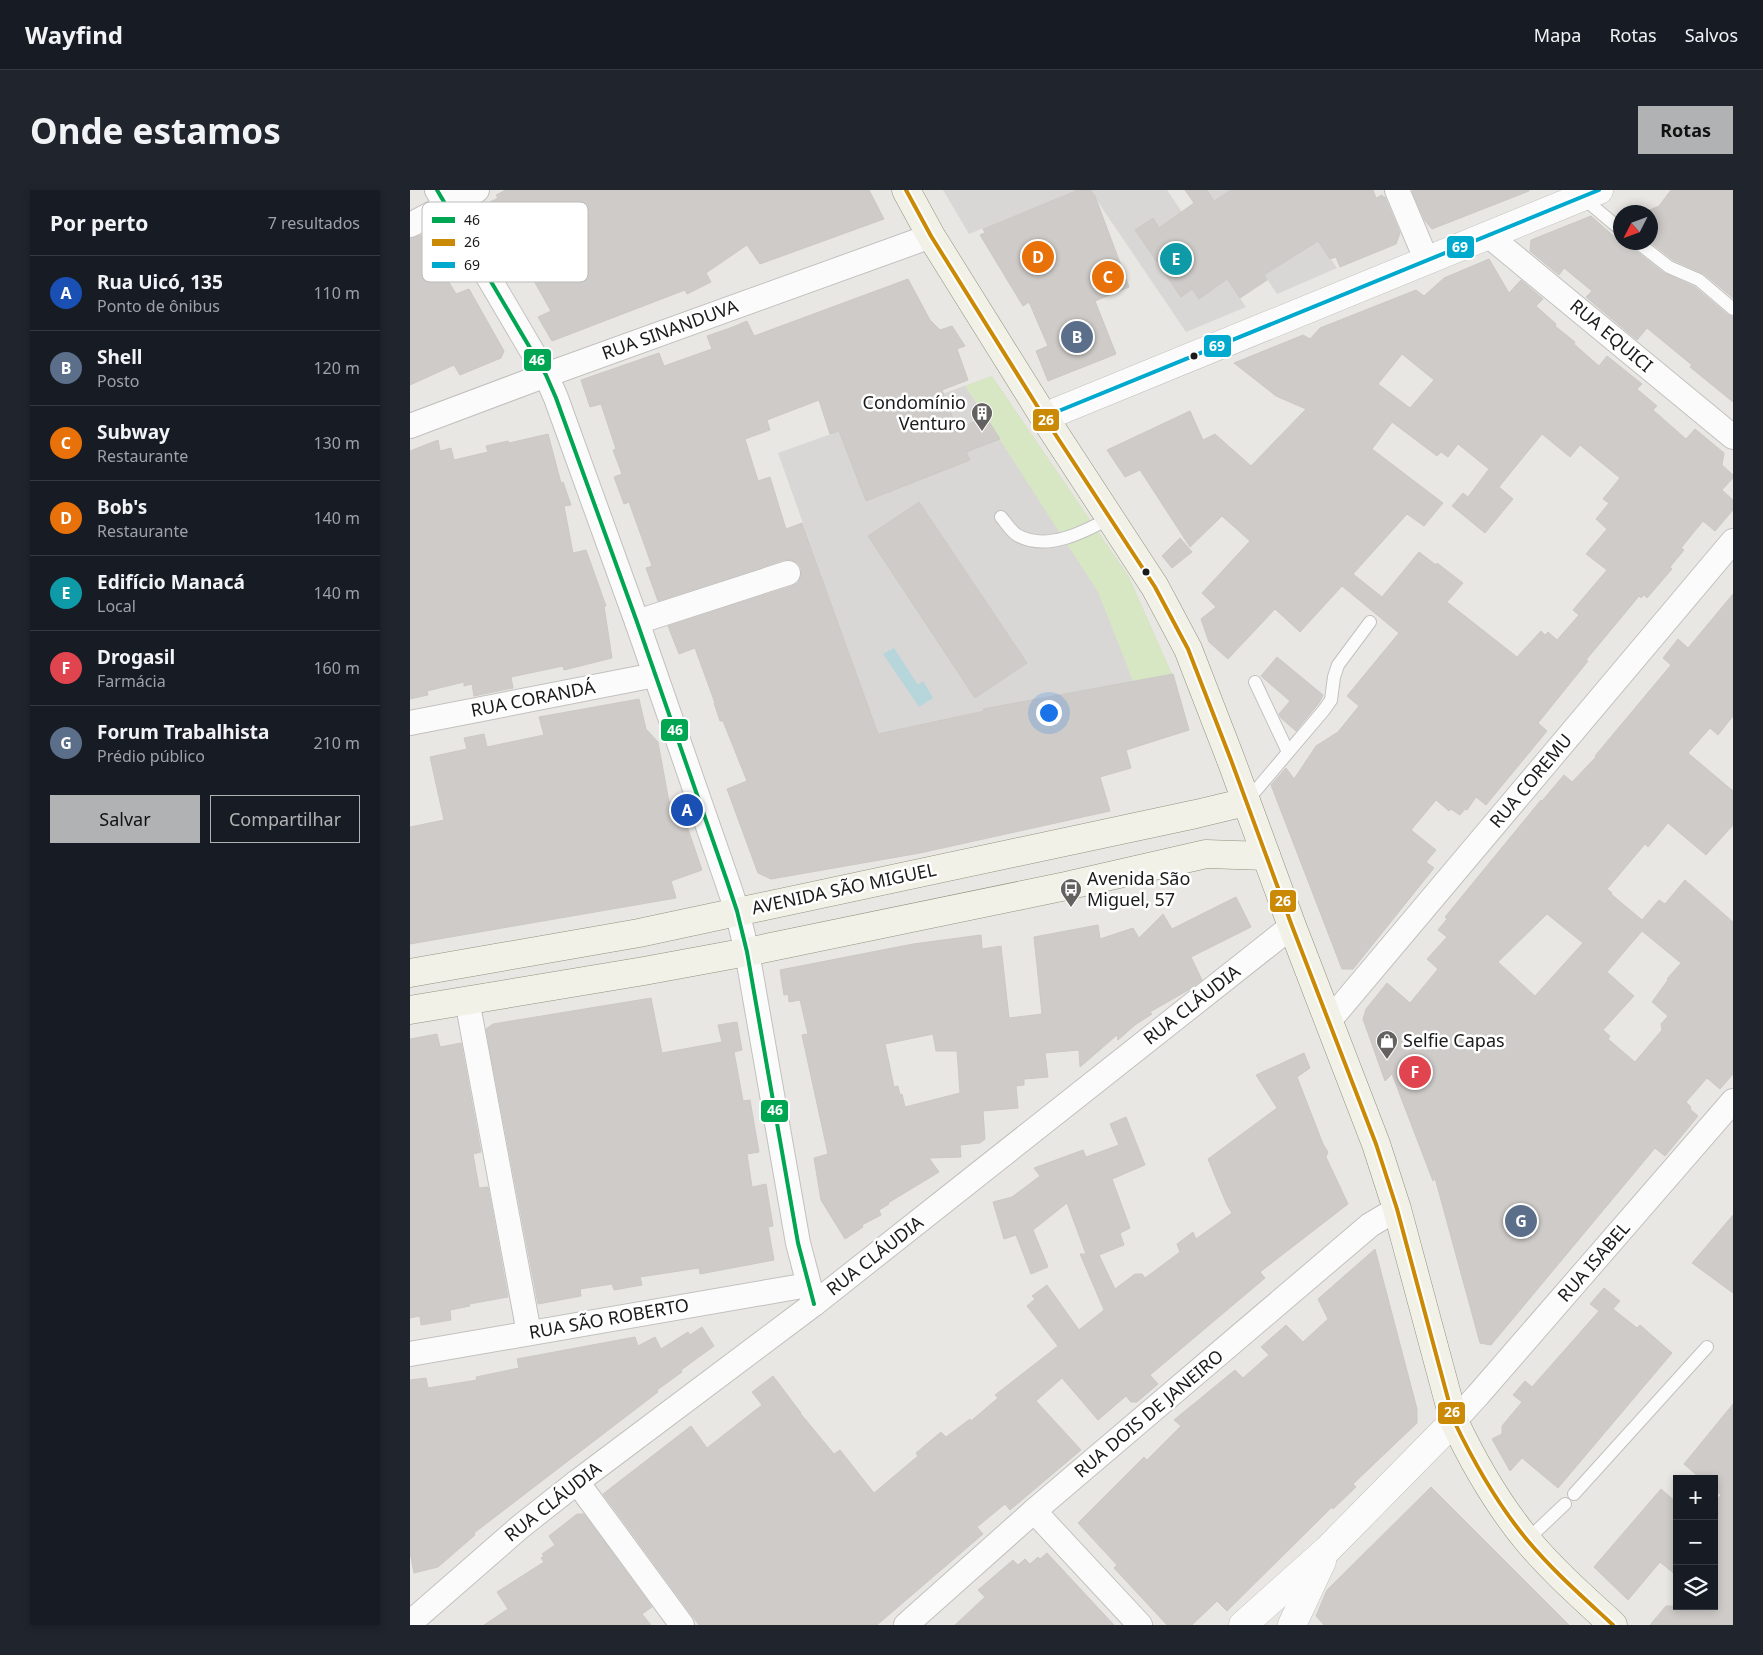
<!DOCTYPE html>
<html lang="pt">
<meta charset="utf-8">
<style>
body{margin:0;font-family:"Noto Sans",sans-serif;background:#20242c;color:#f1f3f6}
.controls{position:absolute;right:15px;bottom:15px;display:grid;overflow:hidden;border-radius:0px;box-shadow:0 2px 8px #0003}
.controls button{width:45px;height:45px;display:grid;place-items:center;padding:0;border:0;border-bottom:1px solid #363941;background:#171b24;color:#f1f3f6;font:25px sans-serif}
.compass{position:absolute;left:1203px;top:15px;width:45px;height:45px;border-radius:50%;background:#171b24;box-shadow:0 2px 8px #0003;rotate:228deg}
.you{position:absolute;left:638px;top:522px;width:18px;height:18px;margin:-12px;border:4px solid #fff;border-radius:50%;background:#1a73e8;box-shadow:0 0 0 8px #1a73e833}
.badge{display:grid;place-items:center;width:32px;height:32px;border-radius:50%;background:#b1b2b3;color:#fff;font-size:16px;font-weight:700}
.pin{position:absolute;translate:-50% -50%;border:2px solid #fff;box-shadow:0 1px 5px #0006}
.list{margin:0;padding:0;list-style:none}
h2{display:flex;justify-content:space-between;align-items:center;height:65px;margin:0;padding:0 20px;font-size:21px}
h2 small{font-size:16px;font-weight:400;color:#9ea1a6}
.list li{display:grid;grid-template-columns:32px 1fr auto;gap:15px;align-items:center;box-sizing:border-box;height:75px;padding:0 20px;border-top:1px solid #363941}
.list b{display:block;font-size:19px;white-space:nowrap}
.list p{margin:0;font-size:16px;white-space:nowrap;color:#9ea1a6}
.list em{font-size:16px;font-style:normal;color:#9ea1a6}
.actions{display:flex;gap:10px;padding:15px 20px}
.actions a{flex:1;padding:11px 0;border:1px solid #b1b2b3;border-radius:0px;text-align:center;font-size:18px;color:#b1b2b3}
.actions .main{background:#b1b2b3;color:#111}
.icon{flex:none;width:28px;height:28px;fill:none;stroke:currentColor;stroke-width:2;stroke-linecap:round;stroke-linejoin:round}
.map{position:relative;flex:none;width:1323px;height:1435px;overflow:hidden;border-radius:0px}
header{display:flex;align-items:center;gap:30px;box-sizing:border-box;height:70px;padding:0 25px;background:#171b24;border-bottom:1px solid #363941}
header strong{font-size:24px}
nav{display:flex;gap:28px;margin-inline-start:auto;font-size:18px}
.intro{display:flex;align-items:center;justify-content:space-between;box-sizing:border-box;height:120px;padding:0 30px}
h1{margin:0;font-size:35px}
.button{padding:12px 22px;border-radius:0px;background:#b1b2b3;color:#111;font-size:18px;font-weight:700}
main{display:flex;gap:30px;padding:0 30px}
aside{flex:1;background:#171b24;border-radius:0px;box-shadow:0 2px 8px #0003}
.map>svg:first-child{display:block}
.residential{fill:#d8d7d5}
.grass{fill:#d7e6c3}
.water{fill:#b7d6db}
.building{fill:#cecbc8;stroke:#ccc9c5;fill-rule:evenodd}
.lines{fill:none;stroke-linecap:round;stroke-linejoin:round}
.service-casing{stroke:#c2c1bf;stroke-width:14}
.minor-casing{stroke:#c2c1bf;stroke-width:26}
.tertiary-casing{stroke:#c2c1bf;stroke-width:29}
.secondary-casing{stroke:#90917d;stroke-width:29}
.service{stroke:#fcfbfb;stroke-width:12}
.minor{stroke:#fcfbfb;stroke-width:24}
.tertiary{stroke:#fcfbfb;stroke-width:28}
.secondary{stroke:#f2f1e8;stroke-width:28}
.bus-1-casing{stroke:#fff;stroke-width:8}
.bus-2-casing{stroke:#fff;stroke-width:8}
.bus-3-casing{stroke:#fff;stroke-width:8}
.bus-1{stroke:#00a651;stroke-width:4}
.bus-2{stroke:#cb8a05;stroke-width:4}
.bus-3{stroke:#00a9ce;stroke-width:4}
.bus-dot{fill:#1b1b1b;stroke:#fff;stroke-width:2}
.labels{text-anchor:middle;stroke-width:5;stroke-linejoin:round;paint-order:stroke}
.street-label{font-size:18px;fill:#1b1b1b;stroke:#fff}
.poi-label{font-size:18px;fill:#1b1b1b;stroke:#fff;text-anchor:start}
.key{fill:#fff;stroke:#bbb;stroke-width:1}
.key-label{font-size:14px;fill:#1b1b1b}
.line-badge{stroke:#fff;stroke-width:2}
.badge-label{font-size:14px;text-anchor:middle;font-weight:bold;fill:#fff}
</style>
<header>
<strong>Wayfind</strong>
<nav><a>Mapa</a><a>Rotas</a><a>Salvos</a></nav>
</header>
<div class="intro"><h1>Onde estamos</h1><a class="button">Rotas</a></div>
<main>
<aside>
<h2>Por perto<small>7 resultados</small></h2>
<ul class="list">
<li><span class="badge" style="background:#1a4fb4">A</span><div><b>Rua Uicó, 135</b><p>Ponto de ônibus</p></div><em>110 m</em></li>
<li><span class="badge" style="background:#5c6f8a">B</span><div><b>Shell</b><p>Posto</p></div><em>120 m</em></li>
<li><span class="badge" style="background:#e8710a">C</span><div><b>Subway</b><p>Restaurante</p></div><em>130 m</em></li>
<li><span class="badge" style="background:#e8710a">D</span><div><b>Bob's</b><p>Restaurante</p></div><em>140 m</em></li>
<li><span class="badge" style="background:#0f9aa8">E</span><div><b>Edifício Manacá</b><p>Local</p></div><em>140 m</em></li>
<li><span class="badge" style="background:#e0444e">F</span><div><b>Drogasil</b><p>Farmácia</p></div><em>160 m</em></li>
<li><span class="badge" style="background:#5c6f8a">G</span><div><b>Forum Trabalhista</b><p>Prédio público</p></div><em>210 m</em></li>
</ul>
<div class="actions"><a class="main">Salvar</a><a>Compartilhar</a></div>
</aside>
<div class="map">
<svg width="1323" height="1435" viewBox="0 0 1323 1435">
<rect width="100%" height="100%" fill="#e9e7e3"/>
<!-- residential -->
<g class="residential">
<path d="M533 0H668L559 44Z"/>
<path d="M680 0H757L836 117 776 142Z"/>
<path d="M797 0H874L927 78 867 104Z"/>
<path d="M582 186 719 387 762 484 599 515 468 544 368 263Z"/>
</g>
<!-- grass -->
<path class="grass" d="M582 186 719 387 762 484 723 491 688 402 555 196Z"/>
<!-- water -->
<path class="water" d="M484 458 508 495 513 491 523 508 509 517 473 464Z"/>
<!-- building -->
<g class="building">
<path d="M96 0H459L474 29 350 74 337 55 296 83 301 92 277 104 275 100 142 151 128 127 141 121 115 75 103 82 79 38 90 32 80 12 88 8 86 5Z"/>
<path d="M668 0H680L685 6 719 97 685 111 706 164 638 191 626 161 638 156 619 112 613 116 570 45 575 43 573 39Z"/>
<path d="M775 0H797L804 11 821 0H963L966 8 972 5 973 7H975L990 43 986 54 930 77 926 67 920 69 908 51 854 85 857 90 830 108 817 89 789 109 782 99 771 107 725 40 743 28 749 38 784 13Z"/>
<path d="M1004 0H1119V1L1022 39 1015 31 1002 1Z"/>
<path d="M1261 0H1323V108L1294 84 1263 70 1240 52V20L1249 16Z"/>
<path d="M1181 26 1210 52H1219L1222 58 1254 83 1285 97 1318 125 1323 127V212L1280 177 1282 175 1237 138 1227 150 1176 107 1182 101 1154 78 1149 85 1120 61 1121 50Z"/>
<path d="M11 45 46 104 59 99 94 161 91 168 50 185 44 175 0 195V49Z"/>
<path d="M1079 69 1099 103 1111 90 1133 109 1126 116 1146 134 1145 136 1165 152 1164 154 1189 176 1197 166 1232 194 1227 199 1247 216 1243 220 1276 249 1285 239 1314 263 1312 275 1323 285V288L1312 300 1323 310V320L1305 341 1293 331 1271 358 1274 360 1260 377 1262 379 1237 408 1234 405 1231 408 1229 406 1176 470 1178 471 1128 533 1137 541 1076 615 1066 607 1057 620 1055 619 1050 625 1041 619 1039 621 1026 610 1001 640 1026 660 1016 672 1024 678 943 779H932L861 595 876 578 884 589 906 556 928 542 949 516 937 506 989 443 932 396 890 442 865 419 818 469 799 452 791 429 806 417 792 403 840 351 812 326 780 357 730 280 715 287 697 260 780 221 793 250 805 244 841 276 896 219 866 206 824 173 893 145 900 149 910 138 1006 100 1014 106 1034 88ZM992 164 1024 190 1000 218 968 194ZM982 232 1027 266 1031 262 1038 267 1048 254 1079 279 1058 307 1053 303 1042 316 1075 343 1103 309 1089 297 1132 244 1160 267 1170 255 1210 288 1193 309 1199 313 1186 329 1197 339 1176 364 1197 380 1163 420 1169 425 1147 450 1138 442 1135 445 1131 441 1107 467 1037 412 1053 393 1027 373 1026 375 1009 362 972 407 943 384 997 324 1014 336 1033 313 962 259Z"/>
<path d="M498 89 520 130 530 140 542 136 555 156 547 159 558 190 532 200 547 239 576 227 590 249 556 262 560 270 456 311 429 241 420 244 409 210 357 230 360 240 335 249 348 291 360 287 376 339 392 333 468 544 574 521 573 519 763 484 779 540 716 560 721 578 690 587 700 621 510 663 361 689 348 683 317 599 337 591 313 531H310L304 513H305L285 458 269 464 258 436 382 396 388 393 391 386V378L388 373 381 370H374L248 411 236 378 242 376 219 312 214 314 204 287 212 284 203 260 206 259 191 214 180 217 171 190 249 163 254 176 302 159 297 146 323 137 337 131 344 146Z"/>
<path d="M138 244 151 293 153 292 161 315 154 316 163 363 176 360 196 416H194L202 468 154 480 153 476 101 487 103 498 64 506 62 494 54 496V492L17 501 18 505 0 509V261L28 250 30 261 41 258 44 270 78 262 76 256 98 251 99 253Z"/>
<path d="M509 312 617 473 565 508 458 346Z"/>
<path d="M770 348 782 362 762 378 752 366Z"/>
<path d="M1323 404V526L1308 545 1300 538 1278 563 1323 601V635L1296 665 1258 633 1238 657 1235 654 1197 699 1202 703 1201 704 1232 730 1249 710 1255 714 1275 690 1323 732V884L1310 899 1297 888 1276 912 1281 917 1280 919 1288 926 1255 966 1245 958 1081 1155 1070 1153 1025 988 1023 991 982 884 975 891 953 829 956 819 977 793 1000 813 1028 779 1017 769 1037 747 1028 740 1037 729 1035 727 1131 610 1132 611 1154 585 1162 592 1186 567 1185 566 1261 475 1253 468 1268 449 1278 458ZM1137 724 1173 753 1125 806 1088 772ZM1232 741 1271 773 1257 789 1258 790 1242 812 1258 826 1251 834 1252 840 1225 872 1198 849 1200 846 1193 840 1224 806 1197 782Z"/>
<path d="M867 467 913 505 909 513 886 541 871 528 869 524 880 511 851 486Z"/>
<path d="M229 509 236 539 248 552 259 612 268 610 292 680 261 691 266 708 0 754V637L34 630 20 567 57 559 54 548 74 544 77 557 134 545 129 527Z"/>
<path d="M826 707 841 737 781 767 792 790 780 799 740 822 742 824 725 835 708 850 707 845 670 877 669 860 635 863 638 887 614 889V895L606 896 608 918 573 921 575 949 570 953 550 955 551 967 519 968 529 982 478 1013 479 1014 469 1020 471 1025 452 1035 453 1037 435 1049 411 1010 404 968 418 964 392 845 398 844 390 810 379 812 378 804 374 805 370 780 503 754 571 745 572 759 591 756 599 828 632 824 624 747 688 735 690 749 723 738 729 748 753 724 762 739ZM523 844 526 861H547L550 903 495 917 492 904 490 905 488 896 484 897 475 854Z"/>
<path d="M241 808 252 863 312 852 308 835 327 832 332 860 324 862 333 911 340 910 349 962 337 964 342 997 356 994 363 1036 358 1037 364 1070 290 1084 289 1078 230 1087 232 1095 204 1100 202 1094 170 1099 171 1106 128 1114 76 839 83 834Z"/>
<path d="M27 844 30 857 51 853 71 962 63 964 69 998 78 997 98 1107 59 1114 60 1116 40 1120 41 1130 11 1135 10 1126 0 1128V849Z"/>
<path d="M894 863 900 878 887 887 913 954 918 962 916 967 938 1014 850 1082 855 1088 740 1185 748 1194 727 1212H721L716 1206 688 1230 652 1188 626 1211 671 1260 600 1320 595 1314 567 1337 573 1344 467 1435H289L193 1304 281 1236 297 1258 352 1215 342 1202 363 1186 391 1223H390L424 1264 430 1260 464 1303 508 1266 506 1263 531 1242 536 1247 560 1229 561 1231 588 1208 585 1205 648 1156 617 1116 625 1109 622 1106 637 1095 669 1140 694 1120 670 1064H676L657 1013 623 1040 638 1077 621 1084 606 1045 594 1049 583 1012 602 1007 630 986 624 978 673 960 676 967 709 955 700 934 716 927 735 975 702 989 720 1038 710 1043 714 1055 689 1065 705 1099 725 1084H732L735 1088 770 1062 767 1054 783 1042 786 1049 822 1023 817 1015 798 969 867 918 846 885Z"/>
<path d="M1323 1025V1103L1282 1073Z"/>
<path d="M965 1059 1007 1219V1233L943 1294 946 1297 923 1319 922 1317 817 1421 807 1411 782 1435H757L704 1378 707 1375 668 1333 734 1267 737 1270 771 1236 764 1230 825 1180 833 1188 859 1165 851 1157 876 1135 893 1152 918 1129 908 1109Z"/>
<path d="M1194 1098 1210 1111 1203 1119 1227 1138 1230 1135 1262 1163 1148 1298 1112 1268 1100 1281 1082 1249 1092 1244V1236L1112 1212 1103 1205 1115 1191 1122 1197 1189 1121 1180 1114Z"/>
<path d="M292 1137 304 1156 271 1180 272 1182 247 1200 248 1202 64 1343 65 1345 28 1377 4 1383 0 1362V1190L16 1188 18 1198 67 1190 66 1187 109 1178 107 1169 225 1147 228 1156 245 1147 251 1159 278 1142 280 1145Z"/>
<path d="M1323 1214V1435H1240L1256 1416H1304V1313L1311 1305 1304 1299V1289H1291L1274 1274Z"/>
<path d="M1021 1297 1159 1435H914L906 1426 917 1400Z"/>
<path d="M1251 1299 1267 1313V1386L1250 1372 1218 1410 1184 1377Z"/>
<path d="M167 1324H174L242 1417 232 1424 241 1435H74L98 1419 87 1402 134 1372 131 1368 134 1366 132 1364 145 1355 139 1346Z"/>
<path d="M637 1363 704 1435H545L575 1407 568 1400 603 1370 608 1375 615 1369 620 1374 628 1367 630 1369Z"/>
</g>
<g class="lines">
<!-- service casing -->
<g class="service-casing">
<g id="service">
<path d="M1172 7 1210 39"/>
<path d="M1227 52 1259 77 1289 90 1323 119"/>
<path d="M591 327C596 333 601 341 607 345 636 362 674 342 700 328"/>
<path d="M845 492 878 562"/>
<path d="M836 612 914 520 921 510 924 487 928 475 960 432"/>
<path d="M1164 1304 1297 1157"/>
<path d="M1117 1350 1155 1314"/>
</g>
</g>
<!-- minor casing -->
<g class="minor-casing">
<g id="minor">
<path d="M27 0 136 185 146 208 227 432 317 691 327 721 337 762 388 1053 404 1114"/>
<path d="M987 0 1016 69"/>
<path d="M0 35 67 0"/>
<path d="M1078 45 1323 247"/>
<path d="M0 236 136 185 521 46"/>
<path d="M227 432 378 383"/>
<path d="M0 533 245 485"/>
<path d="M57 810 119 1143"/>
<path d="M919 831 1323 351"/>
<path d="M0 1164 398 1095"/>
<path d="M1044 1231 1068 1205 1323 911"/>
<path d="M167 1292 272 1435"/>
<path d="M624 1321 730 1435"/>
<path d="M0 1433 110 1337 167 1292 404 1114 882 736"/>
<path d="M496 1435 624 1321 960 1035 987 1019"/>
</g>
</g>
<!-- tertiary casing -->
<g class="tertiary-casing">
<g id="tertiary">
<path d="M634 227 1189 0"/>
<path d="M833 1435 917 1360 1044 1231"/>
<path d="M882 1435 912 1371"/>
</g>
</g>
<!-- secondary casing -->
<g class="secondary-casing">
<g id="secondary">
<path d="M496 0 521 46 634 227 745 397 778 459 821 570 882 736 966 954 987 1019 1044 1231C1064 1273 1088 1315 1118 1351 1144 1382 1174 1408 1203 1435"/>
<path d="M0 783 229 743 786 624 836 612"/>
<path d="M0 820 234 781 337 762 656 696 796 664 856 666"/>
</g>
</g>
<!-- service -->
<use href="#service" class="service"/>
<!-- minor -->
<use href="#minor" class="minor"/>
<!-- tertiary -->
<use href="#tertiary" class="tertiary"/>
<!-- secondary -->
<use href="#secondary" class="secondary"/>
<!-- bus-1 casing -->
<g class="bus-1-casing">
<path id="bus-1" d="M27 0 136 185 146 208 227 432 317 691 327 721 337 762 388 1053 404 1114"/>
</g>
<!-- bus-2 casing -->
<g class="bus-2-casing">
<path id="bus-2" d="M496 0 521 46 634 227 745 397 778 459 821 570 882 736 966 954 987 1019 1044 1231C1064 1273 1088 1315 1118 1351 1144 1382 1174 1408 1203 1435"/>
</g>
<!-- bus-3 casing -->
<g class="bus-3-casing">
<path id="bus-3" d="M634 227 1189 0"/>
</g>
<!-- bus-1 -->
<use href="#bus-1" class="bus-1"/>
<!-- bus-2 -->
<use href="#bus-2" class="bus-2"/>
<!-- bus-3 -->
<use href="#bus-3" class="bus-3"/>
</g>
<!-- icons -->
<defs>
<g id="building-pin" transform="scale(1.125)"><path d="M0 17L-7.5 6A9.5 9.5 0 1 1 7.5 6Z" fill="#636261" stroke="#fff"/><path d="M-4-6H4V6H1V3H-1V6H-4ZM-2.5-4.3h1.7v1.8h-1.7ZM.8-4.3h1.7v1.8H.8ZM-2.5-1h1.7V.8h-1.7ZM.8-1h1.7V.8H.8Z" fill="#fff"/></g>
<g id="bus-pin" transform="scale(1.125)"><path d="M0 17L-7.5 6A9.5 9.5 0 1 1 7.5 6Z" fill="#636261" stroke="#fff"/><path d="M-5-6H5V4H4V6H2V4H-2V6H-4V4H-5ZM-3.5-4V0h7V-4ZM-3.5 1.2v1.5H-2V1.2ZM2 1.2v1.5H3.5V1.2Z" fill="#fff"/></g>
<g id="shop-pin" transform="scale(1.125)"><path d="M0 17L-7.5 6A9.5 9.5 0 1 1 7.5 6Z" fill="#636261" stroke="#fff"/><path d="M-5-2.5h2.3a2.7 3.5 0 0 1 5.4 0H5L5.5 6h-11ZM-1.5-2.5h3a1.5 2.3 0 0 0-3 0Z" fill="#fff"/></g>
</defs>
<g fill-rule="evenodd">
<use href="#building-pin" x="572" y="223"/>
<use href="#bus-pin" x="661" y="699"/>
<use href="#shop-pin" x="977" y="851"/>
</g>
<!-- markers -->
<g class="bus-dot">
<circle cx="784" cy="166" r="4.5"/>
<circle cx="736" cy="382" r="4.5"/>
</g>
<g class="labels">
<!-- street labels -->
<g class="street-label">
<text transform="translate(260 140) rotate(-20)" y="6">RUA SINANDUVA</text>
<text transform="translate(1201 146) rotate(40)" y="6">RUA EQUICI</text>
<text transform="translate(123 509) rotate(-11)" y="6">RUA CORANDÁ</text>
<text transform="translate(1121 591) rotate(-50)" y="6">RUA COREMU</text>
<text transform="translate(434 699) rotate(-12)" y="6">AVENIDA SÃO MIGUEL</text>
<text transform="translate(782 815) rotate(-38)" y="6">RUA CLÁUDIA</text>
<text transform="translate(465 1066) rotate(-38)" y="6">RUA CLÁUDIA</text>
<text transform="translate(1184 1072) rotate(-49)" y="6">RUA ISABEL</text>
<text transform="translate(199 1129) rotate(-10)" y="6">RUA SÃO ROBERTO</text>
<text transform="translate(739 1224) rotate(-40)" y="6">RUA DOIS DE JANEIRO</text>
<text transform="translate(143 1312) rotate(-38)" y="6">RUA CLÁUDIA</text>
</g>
<!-- poi labels -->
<g class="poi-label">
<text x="556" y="219" text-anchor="end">Condomínio<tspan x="556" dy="21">Venturo</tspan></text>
<text x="677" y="695">Avenida São<tspan x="677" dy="21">Miguel, 57</tspan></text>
<text x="993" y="857">Selfie Capas</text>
</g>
</g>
<!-- legend -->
<rect x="12" y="12" width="166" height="80" rx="8" class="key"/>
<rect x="22" y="27" width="23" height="6" fill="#00a651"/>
<rect x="22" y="49" width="23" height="7" fill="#cb8a05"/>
<rect x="22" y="72" width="23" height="6" fill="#00a9ce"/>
<g class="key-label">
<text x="54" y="35">46</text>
<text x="54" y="57">26</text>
<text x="54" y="80">69</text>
</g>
<g class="line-badge">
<rect x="1036" y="45" width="29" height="24" rx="5" fill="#00a9ce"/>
<rect x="793" y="144" width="29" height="24" rx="5" fill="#00a9ce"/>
<rect x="113" y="158" width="29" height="24" rx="5" fill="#00a651"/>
<rect x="622" y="218" width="28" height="24" rx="5" fill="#cb8a05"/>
<rect x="250" y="528" width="29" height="24" rx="5" fill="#00a651"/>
<rect x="859" y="699" width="28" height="24" rx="5" fill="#cb8a05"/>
<rect x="350" y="909" width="29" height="24" rx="5" fill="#00a651"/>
<rect x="1027" y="1211" width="29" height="24" rx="5" fill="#cb8a05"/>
</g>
<g class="badge-label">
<text x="1050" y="62">69</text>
<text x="807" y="161">69</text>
<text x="127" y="175">46</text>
<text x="636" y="235">26</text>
<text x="265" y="545">46</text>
<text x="873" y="716">26</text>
<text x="365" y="925">46</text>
<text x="1042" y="1227">26</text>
</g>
</svg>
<div class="controls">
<button>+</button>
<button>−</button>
<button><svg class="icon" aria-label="layers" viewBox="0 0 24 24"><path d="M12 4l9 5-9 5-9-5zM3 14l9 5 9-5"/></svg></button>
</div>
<svg class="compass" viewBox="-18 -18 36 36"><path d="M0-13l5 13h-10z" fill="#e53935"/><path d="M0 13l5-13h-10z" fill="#9ea1a6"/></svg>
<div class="you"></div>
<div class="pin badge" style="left:277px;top:620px;background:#1a4fb4">A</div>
<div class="pin badge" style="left:667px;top:147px;background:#5c6f8a">B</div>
<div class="pin badge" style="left:698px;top:87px;background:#e8710a">C</div>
<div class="pin badge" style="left:628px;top:67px;background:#e8710a">D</div>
<div class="pin badge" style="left:766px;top:69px;background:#0f9aa8">E</div>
<div class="pin badge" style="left:1005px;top:882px;background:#e0444e">F</div>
<div class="pin badge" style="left:1111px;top:1031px;background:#5c6f8a">G</div>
</div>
</main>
